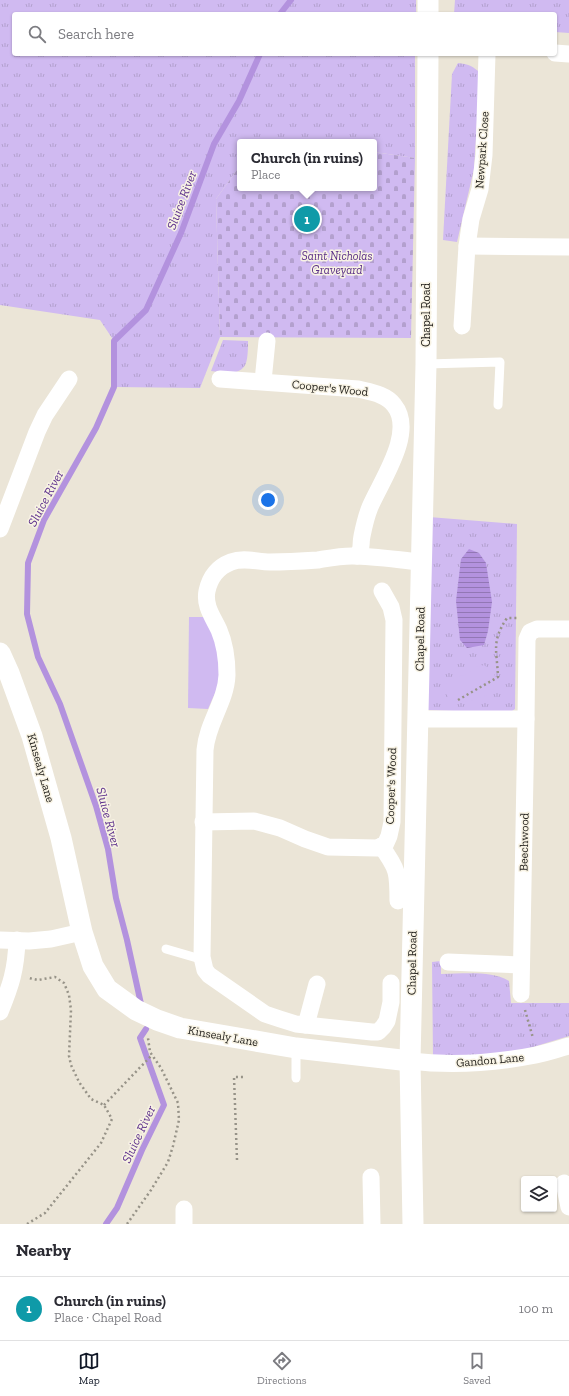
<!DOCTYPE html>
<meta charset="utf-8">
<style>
body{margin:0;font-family:"Zilla Slab",serif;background:#f2f2f3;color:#2b2b33}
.controls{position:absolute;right:12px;bottom:12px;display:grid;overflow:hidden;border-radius:4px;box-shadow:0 1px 3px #0004}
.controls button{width:36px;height:36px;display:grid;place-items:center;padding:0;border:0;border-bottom:1px solid #e1e1e2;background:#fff;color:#2b2b33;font:20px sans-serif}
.you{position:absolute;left:268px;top:500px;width:14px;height:14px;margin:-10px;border:3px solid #fff;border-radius:50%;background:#1a73e8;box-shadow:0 0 0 6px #1a73e833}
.badge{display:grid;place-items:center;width:26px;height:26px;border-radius:50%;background:#111827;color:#fff;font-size:13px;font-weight:700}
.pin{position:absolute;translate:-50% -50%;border:2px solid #fff;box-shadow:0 1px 4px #0006}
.popup{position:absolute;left:237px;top:139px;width:140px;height:52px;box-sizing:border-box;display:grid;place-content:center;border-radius:4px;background:#fff;filter:drop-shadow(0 1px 3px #0005);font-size:13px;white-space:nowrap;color:#7c7c81}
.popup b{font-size:15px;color:#2b2b33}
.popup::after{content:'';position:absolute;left:50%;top:100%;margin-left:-8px;border:8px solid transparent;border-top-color:#fff}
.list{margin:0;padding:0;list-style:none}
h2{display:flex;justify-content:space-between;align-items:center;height:52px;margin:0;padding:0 16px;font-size:17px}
h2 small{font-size:13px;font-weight:400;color:#7c7c81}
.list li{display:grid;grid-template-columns:26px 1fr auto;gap:12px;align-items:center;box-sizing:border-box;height:64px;padding:0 16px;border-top:1px solid #e1e1e2}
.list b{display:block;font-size:15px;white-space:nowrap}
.list p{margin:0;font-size:13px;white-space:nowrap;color:#7c7c81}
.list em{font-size:13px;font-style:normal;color:#7c7c81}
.icon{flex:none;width:22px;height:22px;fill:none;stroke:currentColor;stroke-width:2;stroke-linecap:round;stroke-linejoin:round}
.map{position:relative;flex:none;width:569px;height:1224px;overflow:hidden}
.search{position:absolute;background:#fff;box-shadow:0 1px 3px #0004;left:12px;right:12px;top:12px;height:44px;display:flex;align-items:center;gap:10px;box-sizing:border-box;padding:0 14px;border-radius:4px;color:#7c7c81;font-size:15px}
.sheet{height:116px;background:#fff}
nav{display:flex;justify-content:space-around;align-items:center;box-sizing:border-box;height:56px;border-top:1px solid #e1e1e2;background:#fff;font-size:11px;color:#7c7c81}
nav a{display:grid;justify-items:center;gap:2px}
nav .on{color:#111827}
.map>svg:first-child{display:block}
.grass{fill:url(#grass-tufts)}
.cemetery{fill:url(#cemetery-stones)}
.park{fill:#d0baf1}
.water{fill:url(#water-rules)}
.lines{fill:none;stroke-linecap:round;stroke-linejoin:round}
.stream{stroke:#b392de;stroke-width:6}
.path{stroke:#979388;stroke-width:2.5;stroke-dasharray:2 3;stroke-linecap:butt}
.service{stroke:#fff;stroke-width:9}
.minor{stroke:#fff;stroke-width:17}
.tertiary{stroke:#fff;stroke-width:21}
.labels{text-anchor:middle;stroke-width:3;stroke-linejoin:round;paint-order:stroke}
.street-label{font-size:12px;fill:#272520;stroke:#f8f3e4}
.park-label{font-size:12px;font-style:italic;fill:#582c85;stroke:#f8f3e4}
.water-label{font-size:13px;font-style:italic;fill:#5f338d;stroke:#f8f3e4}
</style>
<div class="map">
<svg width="569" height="1224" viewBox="0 0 569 1224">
<defs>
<pattern id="grass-tufts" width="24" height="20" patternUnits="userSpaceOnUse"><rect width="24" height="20" fill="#d0baf1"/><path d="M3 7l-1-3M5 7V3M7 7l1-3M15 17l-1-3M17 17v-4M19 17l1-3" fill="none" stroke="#b3a0ce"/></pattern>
<pattern id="cemetery-stones" width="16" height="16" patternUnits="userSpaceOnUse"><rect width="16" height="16" fill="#d0baf1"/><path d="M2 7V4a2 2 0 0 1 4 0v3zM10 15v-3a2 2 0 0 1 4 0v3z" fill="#b3a0ce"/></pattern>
<pattern id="water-rules" width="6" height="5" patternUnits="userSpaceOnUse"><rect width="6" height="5" fill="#b392de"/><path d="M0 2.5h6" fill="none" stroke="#9277b4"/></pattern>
</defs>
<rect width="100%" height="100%" fill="#ebe5d7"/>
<!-- grass -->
<g class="grass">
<path d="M0 0H416V14H14V54H415V158L374 152V142H240V169L237 170 216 199 220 337 200 388 114 387V341L100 320 0 305Z"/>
<path d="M455 0H569V33L555 32V14H454Z"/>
<path d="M458 63C468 64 473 66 480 73L474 169 457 242 443 240 452 74Z"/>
<path d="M223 340 248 341C248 347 248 357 246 363 241 377 222 372 211 371Z"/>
<path d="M429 517 517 524 515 709 509 713 427 710Z"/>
<path d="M441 961V974C462 974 491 970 509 981L511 1003H569V1036L507 1055 433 1057 432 962Z"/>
</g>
<!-- cemetery -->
<path class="cemetery" d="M374 152 415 158 411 338 220 337 216 199 237 170 240 169V188H374Z"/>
<!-- park -->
<g class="park">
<path d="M189 617H206L220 654 219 684 208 709 188 708Z"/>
<path d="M484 665 494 673 497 683C496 685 494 689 492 691 485 699 455 707 448 697 444 692 446 687 447 681L466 674 476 667Z"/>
</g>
<!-- water -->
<path class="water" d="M469 549 479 553 486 563 492 602 488 631 484 645 467 648 460 640 456 601 461 559Z"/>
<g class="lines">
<!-- stream -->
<g class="stream">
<path d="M280 14 291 0"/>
<path d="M141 1004 127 940 116 898 108 849 96 806 60 704 38 657 27 614 28 563 44 520 96 428 114 387V341L146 310 181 233 214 144 239 101 260 54"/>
<path d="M106 1224 117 1208 142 1150 164 1105 140 1038 146 1029"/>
</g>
<!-- path -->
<g class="path">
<path d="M458 700 498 677C497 650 491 642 507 618H519"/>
<path d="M525 1010 533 1038"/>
<path d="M104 1105 152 1055"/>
<path d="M237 1160 234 1077H243"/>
<path d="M27 1224 45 1213 101 1143 112 1119 104 1105 91 1099 79 1082 71 1065 69 1056 71 1010 69 995 64 983 55 977 38 980 29 978"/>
<path d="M127 1224 151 1190 168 1162 173 1146 179 1120 178 1103 161 1068 150 1052 148 1038"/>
</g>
<!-- service -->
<g class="service">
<path d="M426 364 500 362 498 405"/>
<path d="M166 949 197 958 202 961"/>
<path d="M296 1048V1078"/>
</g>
<!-- minor -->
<g class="minor">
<path d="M555 53 569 54"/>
<path d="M467 246 569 247"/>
<path d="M462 326 467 246 471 219 480 189 484 155 487 54"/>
<path d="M220 379 358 389C370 392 386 394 394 405 416 432 381 481 370 507 366 517 364 526 362 536 360 546 363 547 357 556"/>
<path d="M263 381 267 341"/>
<path d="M0 529 37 432 45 415 69 379"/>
<path d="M419 719H526L527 639 530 632 537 629H569"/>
<path d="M203 822 254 821 280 828 305 839 328 847 377 848 385 845 389 836 392 822 394 620 391 607 382 591"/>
<path d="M381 846C398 869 398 873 398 901"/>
<path d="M0 940 29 941 51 939 82 932"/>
<path d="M448 962 521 965"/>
<path d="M391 983V1002L387 1021 383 1027 378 1032H372L296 1024 280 1019 265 1014 209 975 205 970 202 957 205 750C207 723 226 702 227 675 227 660 225 644 219 630 213 617 204 606 207 591 210 577 218 567 231 562 244 557 257 562 270 562 286 562 303 561 318 560 330 558 340 556 352 556 374 556 399 560 421 562"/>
<path d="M521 994 526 719"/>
<path d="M0 1012C11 985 16 970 17 940"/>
<path d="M306 1025 317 984"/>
<path d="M410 1061C451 1066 495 1063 536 1055 547 1053 558 1049 569 1046"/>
<path d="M371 1177 372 1224"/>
<path d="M564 1183 569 1207"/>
<path d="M184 1209V1224"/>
</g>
<!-- tertiary -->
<g class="tertiary">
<path d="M428 14V0"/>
<path d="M0 653 9 673 32 736 61 838 82 932 93 966 107 989 136 1010 157 1020 180 1028 296 1048 410 1061"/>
<path d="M413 1224 410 1061 426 364 428 54"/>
</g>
</g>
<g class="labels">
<!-- street labels -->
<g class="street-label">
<text transform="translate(482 150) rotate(-86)" y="4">Newpark Close</text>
<text transform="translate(426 315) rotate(-90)" y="4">Chapel Road</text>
<text transform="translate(330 388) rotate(6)" y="4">Cooper's Wood</text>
<text transform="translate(420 639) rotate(-89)" y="4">Chapel Road</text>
<text transform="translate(41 768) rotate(74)" y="4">Kinsealy Lane</text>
<text transform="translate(391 786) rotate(-88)" y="4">Cooper's Wood</text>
<text transform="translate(524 842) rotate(-89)" y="4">Beechwood</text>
<text transform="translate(412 963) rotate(-89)" y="4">Chapel Road</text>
<text transform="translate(223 1036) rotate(10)" y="4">Kinsealy Lane</text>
<text transform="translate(490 1060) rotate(-5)" y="4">Gandon Lane</text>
</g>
<!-- park labels -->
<g class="park-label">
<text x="337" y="260">Saint Nicholas<tspan x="337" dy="14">Graveyard</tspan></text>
</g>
<!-- water labels -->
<g class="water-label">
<text transform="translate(181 200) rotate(-69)" y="5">Sluice River</text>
<text transform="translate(45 498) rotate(-62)" y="5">Sluice River</text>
<text transform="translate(109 817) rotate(75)" y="5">Sluice River</text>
<text transform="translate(138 1134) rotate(-65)" y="5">Sluice River</text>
</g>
</g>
</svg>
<div class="controls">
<button><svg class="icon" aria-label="layers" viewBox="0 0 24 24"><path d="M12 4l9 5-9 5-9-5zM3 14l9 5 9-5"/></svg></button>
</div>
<div class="you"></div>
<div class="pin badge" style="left:307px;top:219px;background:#0f9aa8">1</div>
<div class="popup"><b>Church (in ruins)</b>Place</div>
<div class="search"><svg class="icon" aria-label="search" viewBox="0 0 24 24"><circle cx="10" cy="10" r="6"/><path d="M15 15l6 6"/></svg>Search here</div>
</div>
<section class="sheet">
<h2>Nearby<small></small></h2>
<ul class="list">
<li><span class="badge" style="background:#0f9aa8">1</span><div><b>Church (in ruins)</b><p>Place · Chapel Road</p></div><em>100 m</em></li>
</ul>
</section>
<nav>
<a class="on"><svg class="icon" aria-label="map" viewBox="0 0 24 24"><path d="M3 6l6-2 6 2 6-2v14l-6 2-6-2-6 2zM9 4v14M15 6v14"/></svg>Map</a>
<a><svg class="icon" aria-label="directions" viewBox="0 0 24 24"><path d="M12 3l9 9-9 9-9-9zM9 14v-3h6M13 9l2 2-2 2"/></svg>Directions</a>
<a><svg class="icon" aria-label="saved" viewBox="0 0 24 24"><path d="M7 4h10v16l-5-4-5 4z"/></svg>Saved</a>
</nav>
